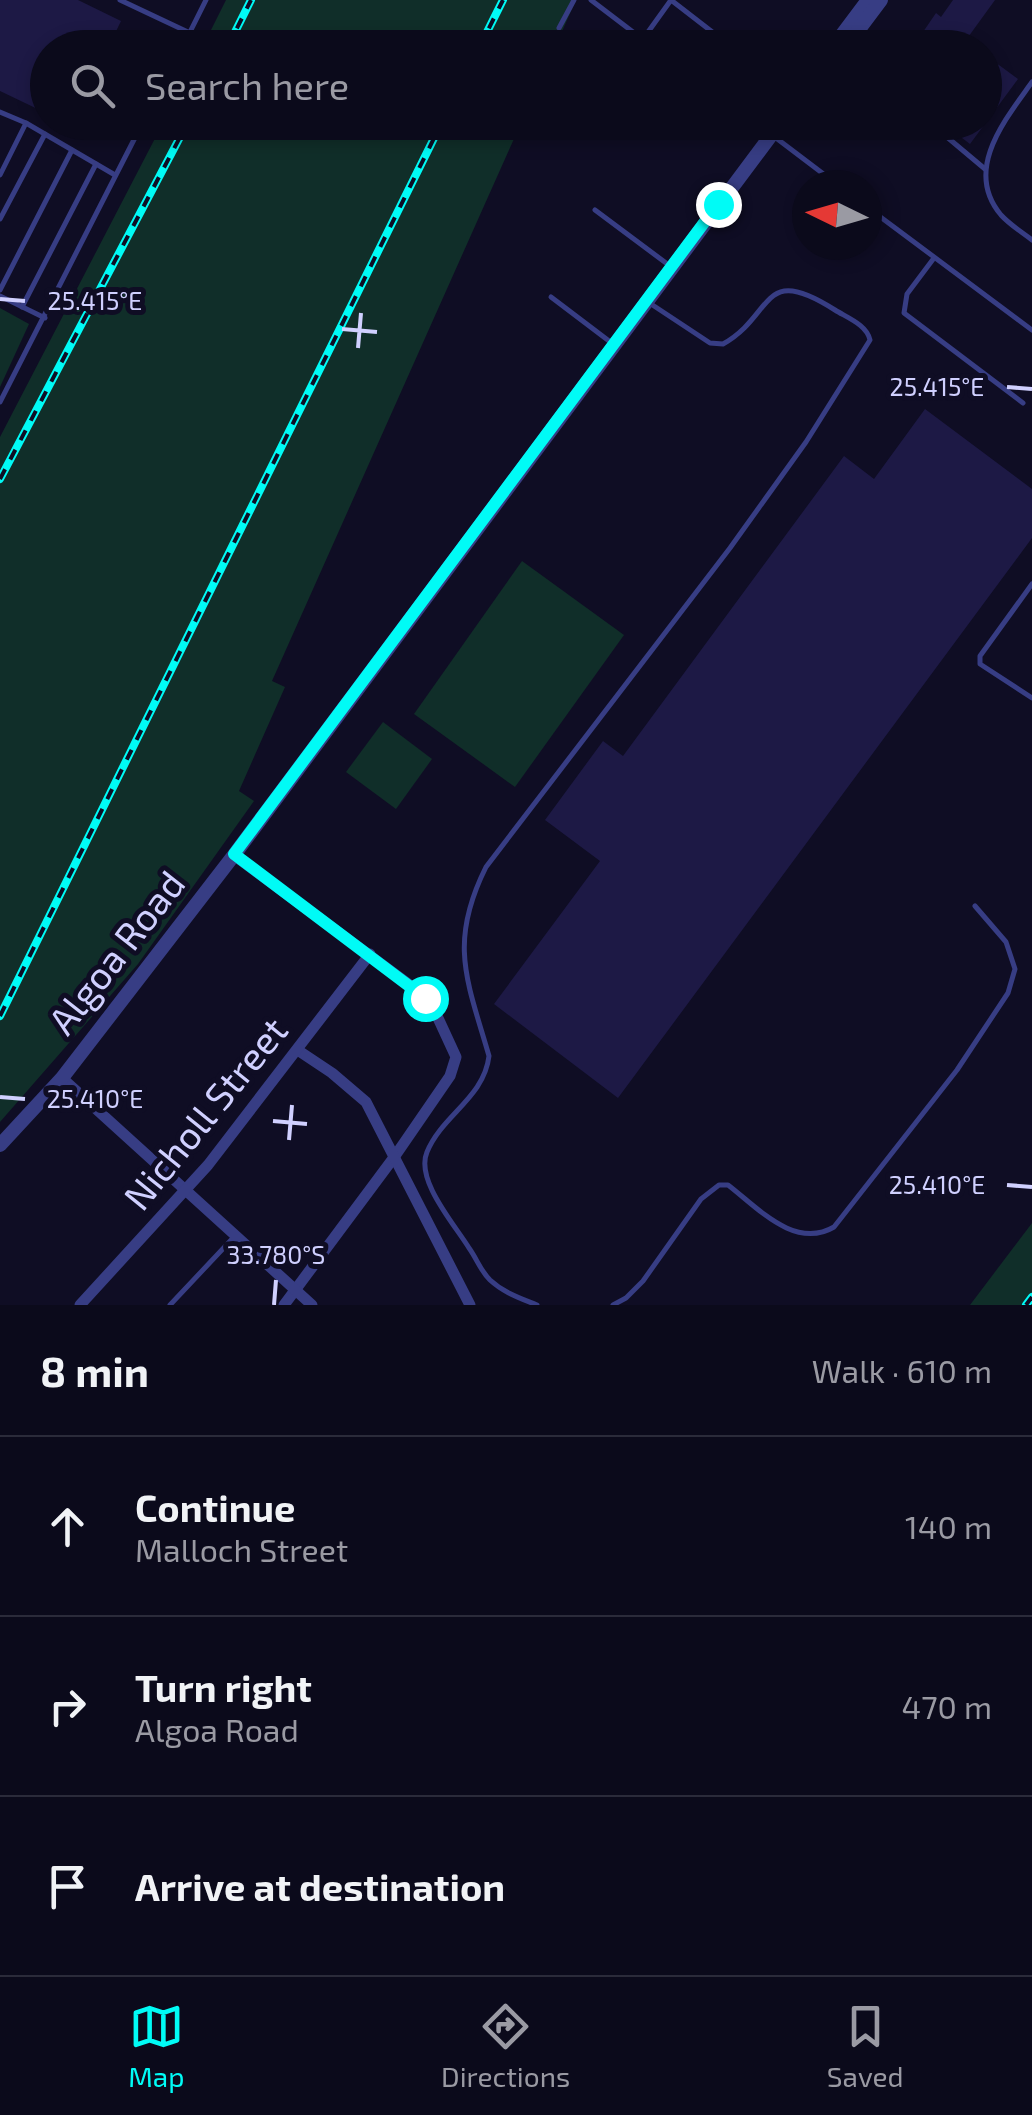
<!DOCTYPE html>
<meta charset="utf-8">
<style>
body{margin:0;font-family:"Exo 2",sans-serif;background:#191828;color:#f1f3f6}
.compass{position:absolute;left:792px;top:170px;width:90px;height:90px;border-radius:50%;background:#0b0a1b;box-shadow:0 5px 15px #0003;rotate:275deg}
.stop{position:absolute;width:30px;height:30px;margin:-22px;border:8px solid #00fbf6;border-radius:50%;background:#fff}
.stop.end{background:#00fbf6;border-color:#fff;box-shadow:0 2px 10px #0008}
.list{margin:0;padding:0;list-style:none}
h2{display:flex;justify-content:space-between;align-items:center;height:130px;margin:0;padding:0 40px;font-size:42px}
h2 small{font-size:32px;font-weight:400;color:#9a9aa3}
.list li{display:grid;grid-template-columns:65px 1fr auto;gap:30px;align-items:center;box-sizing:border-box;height:180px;padding:0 40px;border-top:2px solid #2b2b3a}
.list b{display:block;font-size:38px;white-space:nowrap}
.list p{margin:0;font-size:32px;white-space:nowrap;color:#9a9aa3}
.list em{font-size:32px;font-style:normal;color:#9a9aa3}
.icon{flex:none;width:55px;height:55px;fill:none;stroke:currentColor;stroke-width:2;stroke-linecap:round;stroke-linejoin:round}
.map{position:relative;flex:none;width:1032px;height:1305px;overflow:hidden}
.search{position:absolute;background:#0b0a1b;box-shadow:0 5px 15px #0003;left:30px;right:30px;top:30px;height:110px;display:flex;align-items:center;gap:25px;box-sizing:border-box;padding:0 35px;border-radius:55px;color:#9a9aa3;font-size:38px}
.sheet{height:670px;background:#0b0a1b}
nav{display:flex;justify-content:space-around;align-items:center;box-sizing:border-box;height:140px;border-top:2px solid #2b2b3a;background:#0b0a1b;font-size:28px;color:#9a9aa3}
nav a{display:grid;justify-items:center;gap:5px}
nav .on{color:#00fbf6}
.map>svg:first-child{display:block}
.green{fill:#102e29}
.building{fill:#1d1945}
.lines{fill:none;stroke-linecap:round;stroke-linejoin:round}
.service{stroke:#373d84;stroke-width:5}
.minor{stroke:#373d84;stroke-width:11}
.tertiary{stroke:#373d84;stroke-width:14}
.rail-casing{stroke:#00fbf6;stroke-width:8}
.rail{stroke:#0f0d24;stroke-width:4;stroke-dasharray:11;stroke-linecap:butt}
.route{stroke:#00fbf6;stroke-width:12}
.ticks{fill:none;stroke:#d0d0ff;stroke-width:4}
.labels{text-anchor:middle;stroke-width:10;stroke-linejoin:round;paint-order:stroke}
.street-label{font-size:38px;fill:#d0d0ff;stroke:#0f0d24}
.ticks-label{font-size:25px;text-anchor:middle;fill:#d0d0ff;stroke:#0f0d24;stroke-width:10;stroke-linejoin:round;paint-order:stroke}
</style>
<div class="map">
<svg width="1032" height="1305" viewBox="0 0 1032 1305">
<rect width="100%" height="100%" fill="#0f0d24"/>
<!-- green -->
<g class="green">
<path d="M226 0H576L555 47 202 48Z"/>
<path d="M163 123H521L272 681 285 687 239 791 254 801 138 964 0 1122V437Z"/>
<path d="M0 308 29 324 0 387Z"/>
<path d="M522 561 624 635 515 787 414 714Z"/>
<path d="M383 722 432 759 396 809 346 772Z"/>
<path d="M1032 1223V1305H970Z"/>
</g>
<!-- building -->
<g class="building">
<path d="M0 0H78L121 21 108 48H48V114L0 91Z"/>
<path d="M953 0H995L966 40 976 48H932L925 42 929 36 923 32 936 13 941 17Z"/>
<path d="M984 54 1018 79 970 144 941 122H984Z"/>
<path d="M925 409 1032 489V538L618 1098 494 1004 600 861 545 820 603 741 623 756 844 456 874 479Z"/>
</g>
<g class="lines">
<!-- service -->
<g class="service">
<path d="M120 0 190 33"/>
<path d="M591 0 654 48"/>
<path d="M559 28 574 0"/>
<path d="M643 39 671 0 733 48"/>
<path d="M182 48 206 0"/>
<path d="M1032 82C1005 120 963 170 1001 215 1010 225 1022 232 1032 240"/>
<path d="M0 112 26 123 115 175"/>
<path d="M755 122 838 185"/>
<path d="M929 122 985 169"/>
<path d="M0 175 26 123"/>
<path d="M867 207 1032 330"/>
<path d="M595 210 670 266"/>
<path d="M0 219 45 134"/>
<path d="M934 258 907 294 904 313 1023 403"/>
<path d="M0 290 72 150"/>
<path d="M0 296 45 318"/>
<path d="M551 297 613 344"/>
<path d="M22 307 96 164"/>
<path d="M0 402 143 122"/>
<path d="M1032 584 980 656V664L1032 698"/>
<path d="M170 1305 233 1238"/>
<path d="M537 1305C520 1298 504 1293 490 1280 480 1270 477 1259 469 1248 455 1225 415 1180 427 1152 442 1115 484 1098 489 1056 467 980 448 943 486 867L730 548 806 442 870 340C867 325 848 318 835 310 760 262 775 315 723 344L710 343 651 304"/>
<path d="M613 1305 626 1298 643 1281 701 1199 719 1185H728C758 1208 795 1250 834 1227L957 1070 1008 993 1015 969 1006 942 975 906"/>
</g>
<!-- minor -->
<g class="minor">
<path d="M234 855 419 992 438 1018 456 1057 450 1076 395 1156 284 1305"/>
<path d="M299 1051 332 1073 366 1102 470 1305"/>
<path d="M62 1078 312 1305"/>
<path d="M80 1305 208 1165 370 954"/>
</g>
<!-- tertiary -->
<g class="tertiary">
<path d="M832 48 868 0"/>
<path d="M845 48 881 0"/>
<path d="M0 1145 62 1078 234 855 781 122"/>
</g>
<!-- rail casing -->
<g class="rail-casing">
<g id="rail">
<path d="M227 48 251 0"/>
<path d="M479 48 503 0"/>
<path d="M0 479 188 122"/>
<path d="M0 1016 442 122"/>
<path d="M1026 1305 1032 1297"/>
</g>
</g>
<!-- rail -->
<use href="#rail" class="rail"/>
</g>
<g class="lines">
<!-- route -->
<path class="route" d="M425 998 234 854 718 204"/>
</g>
<!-- ticks -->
<path class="ticks" d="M0 299 25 301M342 329 377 332M358 348 361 313M1007 387 1032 389M0 1097 25 1099M273 1121 307 1124M289 1140 292 1105M1007 1185 1032 1187M274 1305 276 1280"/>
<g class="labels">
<!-- street labels -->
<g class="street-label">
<text transform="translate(117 953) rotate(-52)" y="13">Algoa Road</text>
<text transform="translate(206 1114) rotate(-51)" y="13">Nicholl Street</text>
</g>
</g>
<g class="ticks-label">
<text x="95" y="310">25.415°E</text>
<text x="937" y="396">25.415°E</text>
<text x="95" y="1108">25.410°E</text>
<text x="937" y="1194">25.410°E</text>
<text x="276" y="1264">33.780°S</text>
</g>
</svg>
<svg class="compass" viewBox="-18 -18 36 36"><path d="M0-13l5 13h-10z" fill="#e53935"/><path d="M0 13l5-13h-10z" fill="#9a9aa3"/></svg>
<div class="stop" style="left:425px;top:998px"></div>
<div class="stop end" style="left:718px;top:204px"></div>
<div class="search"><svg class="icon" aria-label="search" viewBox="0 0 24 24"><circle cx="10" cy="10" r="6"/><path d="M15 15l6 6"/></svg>Search here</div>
</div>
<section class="sheet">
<h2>8 min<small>Walk · 610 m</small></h2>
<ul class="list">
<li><svg class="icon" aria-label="ahead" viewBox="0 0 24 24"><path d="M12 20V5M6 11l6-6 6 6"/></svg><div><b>Continue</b><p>Malloch Street</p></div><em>140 m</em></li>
<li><svg class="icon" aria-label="right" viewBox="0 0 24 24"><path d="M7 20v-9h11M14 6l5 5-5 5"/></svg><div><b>Turn right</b><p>Algoa Road</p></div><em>470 m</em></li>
<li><svg class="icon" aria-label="arrive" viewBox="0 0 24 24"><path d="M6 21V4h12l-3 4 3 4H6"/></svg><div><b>Arrive at destination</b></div></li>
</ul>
</section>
<nav>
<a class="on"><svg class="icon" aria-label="map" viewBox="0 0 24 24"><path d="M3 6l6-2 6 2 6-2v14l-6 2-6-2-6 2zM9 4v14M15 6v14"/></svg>Map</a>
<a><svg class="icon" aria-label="directions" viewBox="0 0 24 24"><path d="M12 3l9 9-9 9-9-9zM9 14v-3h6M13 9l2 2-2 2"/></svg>Directions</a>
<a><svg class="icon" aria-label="saved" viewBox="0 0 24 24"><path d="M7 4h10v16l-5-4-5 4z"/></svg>Saved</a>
</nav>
